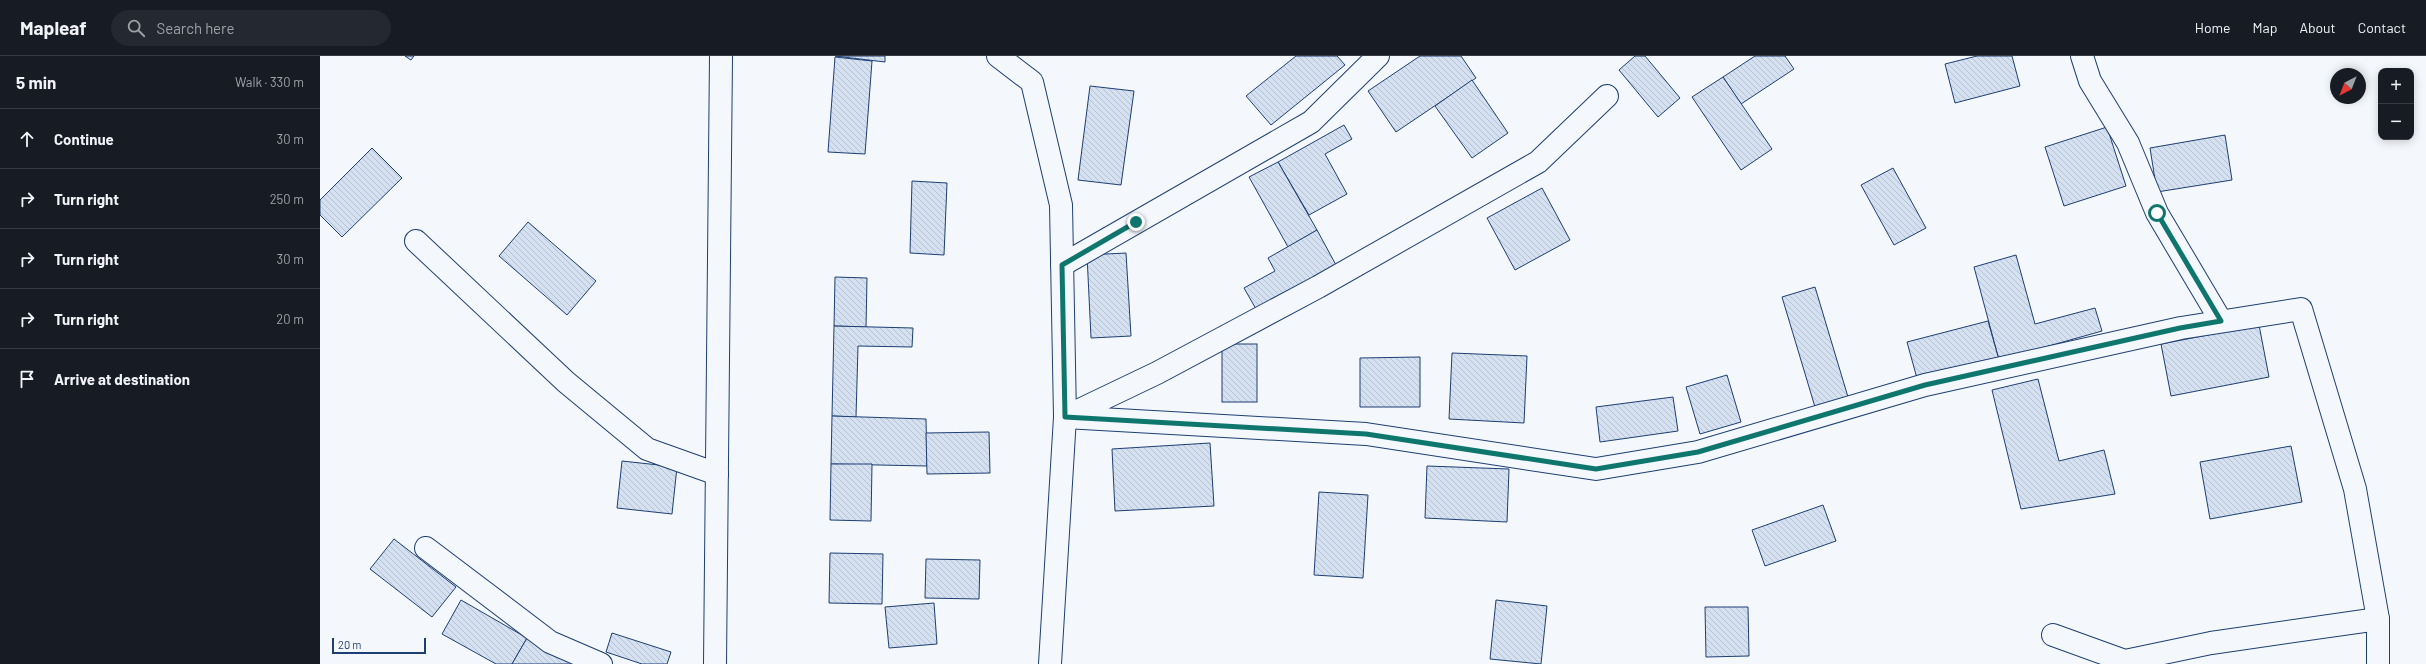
<!DOCTYPE html>
<meta charset="utf-8">
<style>
body{margin:0;font-family:Barlow,sans-serif;background:#242831;color:#f1f3f6}
.controls{position:absolute;right:12px;top:12px;display:grid;overflow:hidden;border-radius:8px;box-shadow:0 2px 10px #0003}
.controls button{width:36px;height:36px;display:grid;place-items:center;padding:0;border:0;border-bottom:1px solid #363941;background:#171b24;color:#f1f3f6;font:20px sans-serif}
.compass{position:absolute;left:2010px;top:12px;width:36px;height:36px;border-radius:50%;background:#171b24;box-shadow:0 2px 10px #0003;rotate:222deg}
.scale{position:absolute;left:12px;bottom:10px;width:94px;box-sizing:border-box;padding-left:4px;border:2px solid #1d3f73;border-top:0;font-size:11px;line-height:14px;white-space:nowrap;color:#1d3f73;-webkit-text-stroke:3px #f4f7fb;paint-order:stroke}
.stop{position:absolute;width:12px;height:12px;margin:-9px;border:3px solid #0f766e;border-radius:50%;background:#fff}
.stop.end{background:#0f766e;border-color:#fff;box-shadow:0 1px 4px #0008}
.list{margin:0;padding:0;list-style:none}
h2{display:flex;justify-content:space-between;align-items:center;height:52px;margin:0;padding:0 16px;font-size:17px}
h2 small{font-size:13px;font-weight:400;color:#9ea1a6}
.list li{display:grid;grid-template-columns:26px 1fr auto;gap:12px;align-items:center;box-sizing:border-box;height:60px;padding:0 16px;border-top:1px solid #363941}
.list b{display:block;font-size:15px;white-space:nowrap}
.list em{font-size:13px;font-style:normal;color:#9ea1a6}
.icon{flex:none;width:22px;height:22px;fill:none;stroke:currentColor;stroke-width:2;stroke-linecap:round;stroke-linejoin:round}
.map{position:relative;flex:none;width:2106px;height:608px;overflow:hidden}
header{display:flex;align-items:center;gap:24px;box-sizing:border-box;height:56px;padding:0 20px;background:#171b24;border-bottom:1px solid #363941}
header strong{font-size:19px}
nav{display:flex;gap:22px;margin-inline-start:auto;font-size:14px}
.search{width:280px;height:36px;background:#242831;display:flex;align-items:center;gap:10px;box-sizing:border-box;padding:0 14px;border-radius:22px;color:#9ea1a6;font-size:15px}
main{display:flex}
aside{flex:1;background:#171b24}
.map>svg:first-child{display:block}
.building{fill:url(#building-back-hatch);stroke:#1d3f73}
.lines{fill:none;stroke-linecap:round;stroke-linejoin:round}
.minor-casing{stroke:#1d3f73;stroke-width:24}
.minor{stroke:#f4f7fb;stroke-width:22}
.route{stroke:#0f766e;stroke-width:5}
</style>
<header>
<strong>Mapleaf</strong>
<div class="search"><svg class="icon" aria-label="search" viewBox="0 0 24 24"><circle cx="10" cy="10" r="6"/><path d="M15 15l6 6"/></svg>Search here</div>
<nav><a>Home</a><a>Map</a><a>About</a><a>Contact</a></nav>
</header>
<main>
<aside>
<h2>5 min<small>Walk · 330 m</small></h2>
<ul class="list">
<li><svg class="icon" aria-label="ahead" viewBox="0 0 24 24"><path d="M12 20V5M6 11l6-6 6 6"/></svg><div><b>Continue</b></div><em>30 m</em></li>
<li><svg class="icon" aria-label="right" viewBox="0 0 24 24"><path d="M7 20v-9h11M14 6l5 5-5 5"/></svg><div><b>Turn right</b></div><em>250 m</em></li>
<li><svg class="icon" aria-label="right" viewBox="0 0 24 24"><path d="M7 20v-9h11M14 6l5 5-5 5"/></svg><div><b>Turn right</b></div><em>30 m</em></li>
<li><svg class="icon" aria-label="right" viewBox="0 0 24 24"><path d="M7 20v-9h11M14 6l5 5-5 5"/></svg><div><b>Turn right</b></div><em>20 m</em></li>
<li><svg class="icon" aria-label="arrive" viewBox="0 0 24 24"><path d="M6 21V4h12l-3 4 3 4H6"/></svg><div><b>Arrive at destination</b></div></li>
</ul>
</aside>
<div class="map">
<svg width="2106" height="608" viewBox="0 0 2106 608">
<defs>
<pattern id="building-back-hatch" width="6" height="6" patternUnits="userSpaceOnUse"><rect width="6" height="6" fill="#d5e0f0"/><path d="M-1 5l2 2M0 0l6 6M5-1l2 2" fill="none" stroke="#b6c1d1"/></pattern>
</defs>
<rect width="100%" height="100%" fill="#f4f7fb"/>
<!-- building -->
<g class="building">
<path d="M85 0H94L91 4Z"/>
<path d="M515 0H565V6Z"/>
<path d="M976 0H1017L1025 9 951 69 926 40Z"/>
<path d="M1100 0H1141L1156 22 1076 76 1048 35Z"/>
<path d="M1315 0H1325L1360 42 1338 61 1299 14Z"/>
<path d="M1435 0H1465L1474 13 1421 48 1403 21Z"/>
<path d="M1657 0H1692L1700 30 1635 47 1625 8Z"/>
<path d="M515 1 552 5 545 98 508 96Z"/>
<path d="M1403 21 1452 93 1421 114 1372 41Z"/>
<path d="M1152 24 1188 77 1152 102 1115 50Z"/>
<path d="M770 30 814 35 801 129 758 124Z"/>
<path d="M1024 69 1032 83 1005 98 1027 138 989 159 958 106Z"/>
<path d="M1787 71 1806 130 1744 150 1725 91Z"/>
<path d="M1905 79 1912 124 1837 136 1830 92Z"/>
<path d="M52 92 82 122 22 181 0 159V144Z"/>
<path d="M958 106 997 174 968 191 929 121Z"/>
<path d="M1573 112 1606 172 1574 189 1541 129Z"/>
<path d="M592 125 627 127 624 199 590 197Z"/>
<path d="M1222 132 1250 184 1195 214 1167 162Z"/>
<path d="M208 166 276 225 247 259 179 200Z"/>
<path d="M997 174 1016 209 936 253 924 232 955 215 948 202Z"/>
<path d="M806 197 811 280 771 282 767 199Z"/>
<path d="M1696 199 1715 268 1775 252 1782 275 1679 304 1654 211Z"/>
<path d="M515 221 547 222 546 271 514 270Z"/>
<path d="M1495 231 1528 341 1495 351 1462 241Z"/>
<path d="M1668 265 1679 304 1598 326 1587 286Z"/>
<path d="M1939 269 1949 321 1851 340 1841 288Z"/>
<path d="M514 270 593 272 592 291 538 290 536 361 512 360Z"/>
<rect x="902" y="288" width="35" height="58"/>
<path d="M1132 297 1207 300 1204 367 1129 363Z"/>
<path d="M1100 301V351H1040V302Z"/>
<path d="M1407 319 1421 366 1380 378 1366 331Z"/>
<path d="M1718 323 1739 405 1784 394 1795 438 1701 453 1672 334Z"/>
<path d="M1353 341 1358 375 1280 386 1276 351Z"/>
<path d="M512 360 606 363 607 410 511 408Z"/>
<path d="M669 376 670 417 607 418 606 377Z"/>
<path d="M890 387 894 450 795 455 792 393Z"/>
<path d="M1971 390 1982 446 1890 463 1880 406Z"/>
<path d="M302 405 357 411 352 458 297 452Z"/>
<path d="M511 408H552L551 465 510 464Z"/>
<path d="M1107 410 1189 413 1187 466 1105 462Z"/>
<path d="M999 436 1048 439 1043 522 994 519Z"/>
<path d="M1503 449 1516 485 1445 510 1432 474Z"/>
<path d="M74 483 136 531 112 561 50 513Z"/>
<path d="M510 497 563 498 562 548 509 547Z"/>
<path d="M606 503 660 504 659 543 605 542Z"/>
<path d="M141 544 207 582 192 608H176L122 578Z"/>
<path d="M1176 544 1227 550 1221 608 1170 603Z"/>
<path d="M614 547 617 588 569 592 565 551Z"/>
<path d="M1385 551H1428L1429 600 1386 601Z"/>
<path d="M292 577 351 596 347 608H322L286 596Z"/>
<path d="M207 582 254 608H192Z"/>
</g>
<g class="lines">
<!-- minor casing -->
<g class="minor-casing">
<g id="minor">
<path d="M678 0 712 26 741 149 745 361 730 608"/>
<path d="M1762 0 1770 25 1808 87 1837 157 1901 265"/>
<path d="M1287 40 1218 106 998 231 837 317 745 361 1046 378 1276 413 1378 396 1605 329 1861 272 1981 253 2035 433 2058 563V608"/>
<path d="M96 185 246 326 327 393 397 418"/>
<path d="M742 209 991 66 1058 0"/>
<path d="M106 492 230 586 281 608"/>
<path d="M1733 579 1805 605 1891 587 2058 563"/>
<path d="M395 608 401 0"/>
</g>
</g>
<!-- minor -->
<use href="#minor" class="minor"/>
</g>
<g class="lines">
<!-- route -->
<path class="route" d="M816 166 742 209 745 361 1046 378 1276 413 1378 396 1605 329 1860 272 1901 265 1837 157"/>
</g>
</svg>
<div class="controls">
<button>+</button>
<button>−</button>
</div>
<svg class="compass" viewBox="-18 -18 36 36"><path d="M0-13l5 13h-10z" fill="#e53935"/><path d="M0 13l5-13h-10z" fill="#9ea1a6"/></svg>
<div class="scale">20 m</div>
<div class="stop" style="left:1837px;top:157px"></div>
<div class="stop end" style="left:816px;top:166px"></div>
</div>
</main>
